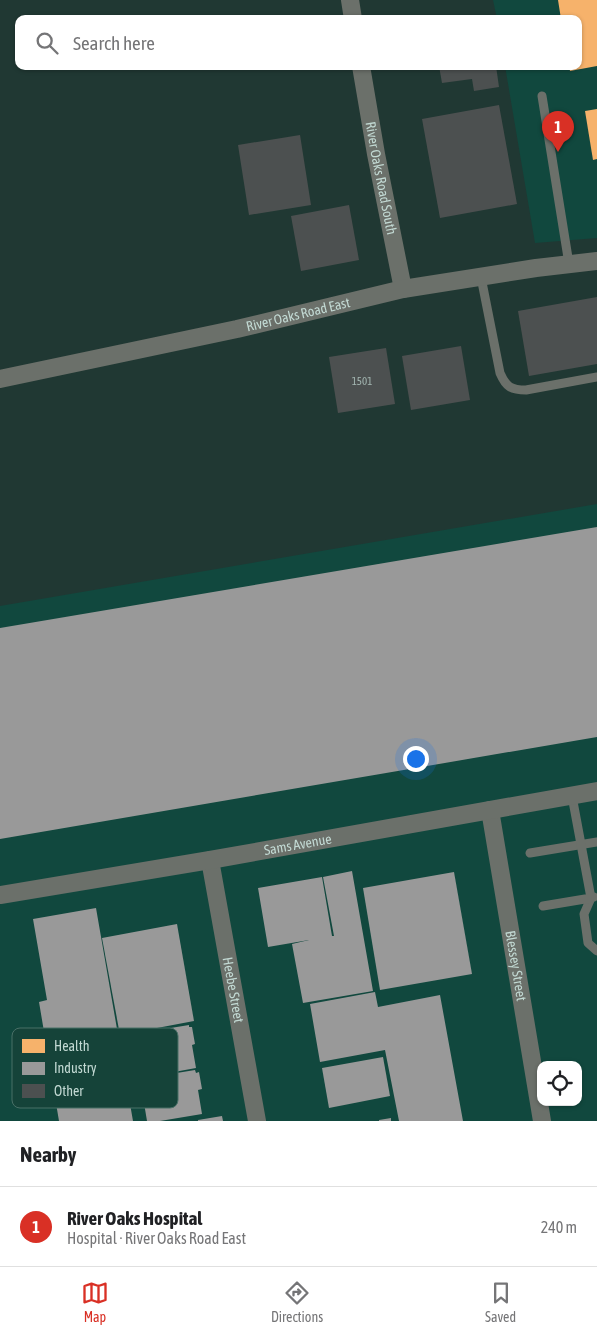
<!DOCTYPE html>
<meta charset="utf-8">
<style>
body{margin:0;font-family:"Asap Condensed",sans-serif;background:#f6f6f6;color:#202124}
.controls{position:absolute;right:15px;bottom:15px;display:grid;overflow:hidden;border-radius:10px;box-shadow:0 1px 4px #0004}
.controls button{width:45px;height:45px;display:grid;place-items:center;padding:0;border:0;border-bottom:1px solid #e0e0e0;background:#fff;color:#202124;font:25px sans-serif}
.you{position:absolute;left:415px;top:758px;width:18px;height:18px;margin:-12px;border:4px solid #fff;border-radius:50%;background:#1a73e8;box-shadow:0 0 0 8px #1a73e833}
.badge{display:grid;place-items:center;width:32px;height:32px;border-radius:50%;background:#d93025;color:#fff;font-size:16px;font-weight:700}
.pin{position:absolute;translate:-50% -41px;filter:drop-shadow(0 1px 2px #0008)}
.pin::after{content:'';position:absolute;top:26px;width:18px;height:15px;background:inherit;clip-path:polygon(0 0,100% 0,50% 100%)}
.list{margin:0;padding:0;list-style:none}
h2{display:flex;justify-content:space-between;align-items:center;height:65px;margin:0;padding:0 20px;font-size:21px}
h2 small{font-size:16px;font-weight:400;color:#757577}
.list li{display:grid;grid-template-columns:32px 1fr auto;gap:15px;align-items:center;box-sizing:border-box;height:80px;padding:0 20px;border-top:1px solid #e0e0e0}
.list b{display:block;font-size:19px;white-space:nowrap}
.list p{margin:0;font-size:16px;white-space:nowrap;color:#757577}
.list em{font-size:16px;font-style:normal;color:#757577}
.icon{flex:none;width:28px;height:28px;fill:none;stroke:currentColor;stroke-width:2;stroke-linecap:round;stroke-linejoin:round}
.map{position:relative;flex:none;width:597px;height:1121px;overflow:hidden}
.search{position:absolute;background:#fff;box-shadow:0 1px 4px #0004;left:15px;right:15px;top:15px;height:55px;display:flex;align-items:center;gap:12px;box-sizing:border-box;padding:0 18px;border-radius:10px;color:#757577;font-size:19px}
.sheet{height:145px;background:#fff}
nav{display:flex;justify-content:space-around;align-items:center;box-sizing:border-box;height:70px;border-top:1px solid #e0e0e0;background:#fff;font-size:14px;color:#757577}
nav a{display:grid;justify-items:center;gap:2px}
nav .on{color:#d93025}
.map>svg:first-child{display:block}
.built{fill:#11483e;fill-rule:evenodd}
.health{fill:#f6b26b}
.industry{fill:#999}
.building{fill:#4c5050}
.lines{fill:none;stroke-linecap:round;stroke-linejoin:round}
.lane{stroke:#6b706a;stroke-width:9}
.street{stroke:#6b706a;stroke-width:18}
.labels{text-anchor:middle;stroke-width:5;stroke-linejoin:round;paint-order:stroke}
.number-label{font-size:11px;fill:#a4b7b2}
.street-label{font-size:14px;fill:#c2d9d3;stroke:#154339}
.key{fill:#154339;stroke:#497067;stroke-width:1}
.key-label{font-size:14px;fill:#c2d9d3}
</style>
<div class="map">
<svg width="597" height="1121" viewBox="0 0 597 1121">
<rect width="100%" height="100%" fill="#203833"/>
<!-- built -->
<g class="built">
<path d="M493 0H597V238L535 243 505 66H578V19H497Z"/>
<path d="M597 504V1121H0V606ZM541 1065H578V1102H541Z"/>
</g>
<!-- health -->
<g class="health">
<path d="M558 0H597V66L570 71 569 66H578V19H561Z"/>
<path d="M597 109V159L593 160 585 111Z"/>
</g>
<!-- industry -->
<g class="industry">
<path d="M597 527V737L0 839V628Z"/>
<path d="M352 871 373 991 303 1003 292 944 309 940 268 947 258 888 322 877 332 936H334L323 877Z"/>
<path d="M454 872 472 974 380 990 363 888Z"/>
<path d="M96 908 133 1121H59L39 1002 47 1000 33 919Z"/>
<path d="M177 924 194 1021 120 1035 102 938Z"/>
<path d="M375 992 378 1007 440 995 463 1121H399L385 1050 320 1062 310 1004Z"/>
<path d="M189 1025V1027H192L195 1044 192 1045 196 1068 141 1078 134 1034Z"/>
<path d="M383 1057 390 1096 329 1108 322 1068Z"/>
<path d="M195 1070 196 1073 199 1072 202 1089 198 1090 202 1114 160 1121H147L140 1079Z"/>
<path d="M222 1116 223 1121H198V1120Z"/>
<path d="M391 1118V1121H379V1120Z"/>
</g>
<!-- building -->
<g class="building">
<path d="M439 66H496L499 87 474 91 472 79 442 83Z"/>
<path d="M499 105 517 204 440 218 422 119Z"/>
<path d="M300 135 311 205 249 215 238 145Z"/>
<path d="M349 205 359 260 301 271 291 216Z"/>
<path d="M597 297V364L529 376 518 311Z"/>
<path d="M461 346 470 400 411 410 402 356Z"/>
<path d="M386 348 395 404 338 413 329 357Z"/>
</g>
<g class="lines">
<!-- lane -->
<g class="lane">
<path d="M542 96 569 264"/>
<path d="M481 277 500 373C506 387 511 390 526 390L597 377"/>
<path d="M530 853 597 842"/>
<path d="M594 897 591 898 584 914 588 943 597 951"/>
<path d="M543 906 591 898 572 796"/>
</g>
<!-- street -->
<g class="street">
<path d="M350 0 353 19"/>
<path id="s1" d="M361 66 376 154 403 289"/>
<path id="s2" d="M0 379 237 329 403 289 536 268 597 261"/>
<path id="s3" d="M490 810 542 1121"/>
<path id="s4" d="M210 860 257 1121"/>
<path id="s5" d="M0 895 210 860 597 791"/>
</g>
</g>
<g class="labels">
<!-- number labels -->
<g class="number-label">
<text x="362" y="385">1501</text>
</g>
<!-- street labels -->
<g class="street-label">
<text dy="5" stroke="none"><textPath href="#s1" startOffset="114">River Oaks Road South</textPath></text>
<text dy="5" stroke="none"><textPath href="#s2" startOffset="305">River Oaks Road East</textPath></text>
<text dy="5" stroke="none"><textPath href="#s5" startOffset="302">Sams Avenue</textPath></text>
<text dy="5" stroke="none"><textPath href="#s3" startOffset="158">Blessey Street</textPath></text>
<text dy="5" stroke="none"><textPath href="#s4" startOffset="132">Heebe Street</textPath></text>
</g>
</g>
<!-- legend -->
<rect x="12" y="1028" width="166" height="80" rx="8" class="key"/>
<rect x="22" y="1039" width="23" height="14" fill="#f6b26b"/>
<rect x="22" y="1062" width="23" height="13" fill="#999"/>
<rect x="22" y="1084" width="23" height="14" fill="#4c5050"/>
<g class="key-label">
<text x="54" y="1051">Health</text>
<text x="54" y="1073">Industry</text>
<text x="54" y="1096">Other</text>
</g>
</svg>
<div class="controls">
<button><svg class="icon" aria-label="locate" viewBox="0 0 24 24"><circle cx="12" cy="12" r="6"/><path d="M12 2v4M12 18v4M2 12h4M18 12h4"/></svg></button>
</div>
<div class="you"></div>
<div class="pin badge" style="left:558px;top:152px">1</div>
<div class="search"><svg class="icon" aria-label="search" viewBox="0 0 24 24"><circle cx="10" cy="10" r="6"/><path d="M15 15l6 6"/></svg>Search here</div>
</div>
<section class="sheet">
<h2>Nearby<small></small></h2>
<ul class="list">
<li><span class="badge">1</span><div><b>River Oaks Hospital</b><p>Hospital · River Oaks Road East</p></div><em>240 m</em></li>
</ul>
</section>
<nav>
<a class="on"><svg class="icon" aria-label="map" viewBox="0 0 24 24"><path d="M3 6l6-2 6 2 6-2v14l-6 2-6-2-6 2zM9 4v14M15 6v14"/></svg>Map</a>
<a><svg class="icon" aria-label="directions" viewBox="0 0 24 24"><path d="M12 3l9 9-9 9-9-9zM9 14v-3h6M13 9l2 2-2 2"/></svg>Directions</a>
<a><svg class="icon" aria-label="saved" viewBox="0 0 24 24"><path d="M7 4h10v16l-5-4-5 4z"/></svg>Saved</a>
</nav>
